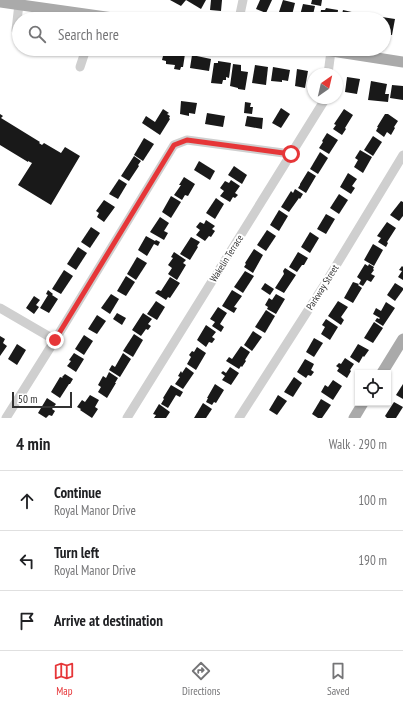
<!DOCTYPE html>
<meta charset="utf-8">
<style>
body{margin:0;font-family:"PT Sans Narrow",sans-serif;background:#f2f2f2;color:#202124}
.controls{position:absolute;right:12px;bottom:12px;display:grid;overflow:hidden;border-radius:0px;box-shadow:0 1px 3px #0004}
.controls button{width:36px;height:36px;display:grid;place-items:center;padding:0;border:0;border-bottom:1px solid #e0e0e0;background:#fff;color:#202124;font:20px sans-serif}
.compass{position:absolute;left:307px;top:68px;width:36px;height:36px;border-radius:50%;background:#fff;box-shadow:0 1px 3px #0004;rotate:34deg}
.scale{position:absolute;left:12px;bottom:10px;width:60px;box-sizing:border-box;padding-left:4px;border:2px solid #323232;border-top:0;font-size:11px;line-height:14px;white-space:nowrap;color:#323232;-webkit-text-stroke:3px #fff;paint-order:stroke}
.stop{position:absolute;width:12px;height:12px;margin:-9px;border:3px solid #e63638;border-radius:50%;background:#fff}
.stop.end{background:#e63638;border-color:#fff;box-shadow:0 1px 4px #0008}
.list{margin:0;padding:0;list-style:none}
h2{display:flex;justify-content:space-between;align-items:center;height:52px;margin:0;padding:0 16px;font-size:17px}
h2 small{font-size:13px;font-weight:400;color:#757577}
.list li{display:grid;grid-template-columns:26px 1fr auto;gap:12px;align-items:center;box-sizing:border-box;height:60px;padding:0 16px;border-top:1px solid #e0e0e0}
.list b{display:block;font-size:15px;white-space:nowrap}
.list p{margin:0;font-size:13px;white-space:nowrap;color:#757577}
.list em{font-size:13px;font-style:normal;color:#757577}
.icon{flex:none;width:22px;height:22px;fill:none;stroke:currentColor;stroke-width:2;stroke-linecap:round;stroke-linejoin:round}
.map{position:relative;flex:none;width:403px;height:418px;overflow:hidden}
.search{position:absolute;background:#fff;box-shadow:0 1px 3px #0004;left:12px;right:12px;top:12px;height:44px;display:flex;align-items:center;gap:10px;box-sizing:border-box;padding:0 14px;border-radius:22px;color:#757577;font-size:15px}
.sheet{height:232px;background:#fff}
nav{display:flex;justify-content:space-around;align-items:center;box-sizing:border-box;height:56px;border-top:1px solid #e0e0e0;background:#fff;font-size:11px;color:#757577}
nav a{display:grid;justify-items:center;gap:2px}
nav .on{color:#e63638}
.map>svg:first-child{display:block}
.building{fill:#191919}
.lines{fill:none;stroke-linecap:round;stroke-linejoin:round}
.minor{stroke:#cfcfcf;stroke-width:9}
.major{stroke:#aaa;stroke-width:11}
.route{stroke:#e63638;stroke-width:5}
.labels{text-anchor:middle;stroke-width:4;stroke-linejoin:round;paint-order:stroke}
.street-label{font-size:10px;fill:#323232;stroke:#fff}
</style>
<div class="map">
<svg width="403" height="418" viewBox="0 0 403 418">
<rect width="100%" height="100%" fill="#fff"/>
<!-- building -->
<g class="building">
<path d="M170 0H186L181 6Z"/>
<path d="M186 0H206L201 9Z"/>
<path d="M211 0H222L221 11 210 10Z"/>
<path d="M260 0H272L266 13 256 9Z"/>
<path d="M283 0 295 3 291 19 278 15Z"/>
<path d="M312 0H322L321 6 311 4Z"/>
<path d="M303 4 315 6 312 19H299Z"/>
<path d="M326 8 338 10 337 19H317L318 16H320L321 10H325Z"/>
<path d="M343 10 356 13 355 19H341Z"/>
<path d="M361 15 375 17V19H361Z"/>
<path d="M382 17 395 19 392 35 384 34V19H382Z"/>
<path d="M167 51 185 54 183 67H181L180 70 174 69 175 65 166 64V61L162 60 164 52 167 53Z"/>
<path d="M192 55 211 59 209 71 190 68Z"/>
<path d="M218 61 231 63 229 78 226 77V80H223L222 84 211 83 214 63H218Z"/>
<path d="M233 64 241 65V71L248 72 245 90 238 89V88L230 86Z"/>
<path d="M255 65 268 67 266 85 252 83Z"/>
<path d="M273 67 290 70 288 81 282 80V82L271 81Z"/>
<path d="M297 69 308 71 305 88 295 86Z"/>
<path d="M347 77 360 79 357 94 345 92Z"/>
<path d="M371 81 387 84 385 94H389L388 102 368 100Z"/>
<path d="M392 85 403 86V100L390 98Z"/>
<path d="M181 101 197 103 195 114 189 113V116L180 114Z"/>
<path d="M245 102 251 103 250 107H253L252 114 244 113Z"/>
<path d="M281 108 290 114 281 128 272 123Z"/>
<path d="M163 109 169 113 167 114 170 116 169 118 170 119 160 135 142 123 146 116 155 122Z"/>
<path d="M344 109 353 115 345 128 346 129 342 135 333 129 336 125 334 124Z"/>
<path d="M207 113 225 116 223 127 205 124Z"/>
<path d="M0 114 3 116 1 118 40 142 39 143 42 145 44 143 61 153 65 147 80 156 51 205 18 185 32 163 28 161V162L0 145Z"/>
<path d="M385 114H388L398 121 394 127 395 128 391 135 387 132 384 137 376 131 378 127H377Z"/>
<path d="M247 116 263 118 262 129 245 126Z"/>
<path d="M327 133 338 140 329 154 319 148 323 142 322 141Z"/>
<path d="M373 136 382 142 373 156 364 150Z"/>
<path d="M144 138 154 144 143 161 134 155Z"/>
<path d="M360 150 372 157 363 173 354 167 358 160 355 158Z"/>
<path d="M320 152 328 158 318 174 310 169Z"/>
<path d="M134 156 141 161 138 165 139 166 129 181 121 176Z"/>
<path d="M199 161 215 171 210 180 194 170Z"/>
<path d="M234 166 247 175 242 184 228 175Z"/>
<path d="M308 171 316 176 306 193 298 188 300 185V184Z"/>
<path d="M348 173 357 179 352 186 355 188 351 194 340 187Z"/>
<path d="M184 177 195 184 188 196 185 195 182 200 174 195 181 185H179Z"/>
<path d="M119 179 127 184 118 199 109 194Z"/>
<path d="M231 180 240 186 235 193 238 195 235 198 233 197 230 202 220 196 224 191 220 188 225 181 229 183Z"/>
<path d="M295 189 303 194 300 199 299 198 289 212 281 207 291 191 293 193Z"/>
<path d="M339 194 348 200 339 214 330 208Z"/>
<path d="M171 196 181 202 171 218 162 212Z"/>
<path d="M216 198 224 204 215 219 206 213Z"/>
<path d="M104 200 115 207 104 222 97 217 99 213 96 211Z"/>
<path d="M401 201 403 202V216L399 221 390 215Z"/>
<path d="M279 210 288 216 279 231 270 225Z"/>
<path d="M326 214 335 219 326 234 317 229Z"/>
<path d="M160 217 169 223 164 231 168 233 164 240 150 232Z"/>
<path d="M206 220 215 226 212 229 215 231 211 237 209 236 205 241 196 235 200 230 196 227 200 222 204 224Z"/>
<path d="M387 222 396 228 387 242 388 243 386 247 378 242 381 238 377 236Z"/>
<path d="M91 227 100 233 90 248 81 242Z"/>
<path d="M267 230 276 236 266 251 257 245Z"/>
<path d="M310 232 319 238 310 253 301 247Z"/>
<path d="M146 236 155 241 156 240 160 242 158 246 154 244 147 256 138 250Z"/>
<path d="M191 237 200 242 197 246 198 247 190 260 180 254Z"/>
<path d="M373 244 383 250 374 266 364 260Z"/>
<path d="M78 247 87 253 76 270 67 264Z"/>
<path d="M254 249 263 255 253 273 244 267 246 264 245 263Z"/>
<path d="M174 252 186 260 183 263 186 265 177 280 168 274 172 268 168 265 173 258 171 257Z"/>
<path d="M298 252 308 258 304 265H302L297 272 289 267Z"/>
<path d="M137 257 147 263 136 280 127 274Z"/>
<path d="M365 264 368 266 369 264 374 267 373 269 374 270 371 274 375 276 371 282 367 280 363 286 359 284 361 280 357 277Z"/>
<path d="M402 266 403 267V280L398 277 402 271 399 270Z"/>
<path d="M285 268 296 275 284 293 275 288 284 274 283 271Z"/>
<path d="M64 270 73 276 61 294 52 289Z"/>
<path d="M245 271 254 276 243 293 234 287Z"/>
<path d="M126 276 135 282 126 296 117 291Z"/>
<path d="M170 277 180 283 170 298 168 297 166 300 155 293 158 290 161 291Z"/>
<path d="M353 282 359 284 358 285 362 288 353 303 344 298Z"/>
<path d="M265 283 274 289 270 295 261 289Z"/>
<path d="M395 283 403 288V290L395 301 387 295Z"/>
<path d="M48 290 53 294 52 295 58 299 49 313 40 308 48 295 46 294Z"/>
<path d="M232 290 242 296 234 307 237 308 234 313 222 306Z"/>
<path d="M111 294 119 299 110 314 101 308Z"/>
<path d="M276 294 285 299 276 314 267 309 268 307 265 305 269 298 272 300Z"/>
<path d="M34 296 40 300 36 305 39 307 34 314 26 308Z"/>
<path d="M156 301 165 307 157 320 147 314Z"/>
<path d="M338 301 348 307 341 317 344 320 341 325 328 316Z"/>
<path d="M386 302 395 308 383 326 375 321 377 318 379 319 380 318 373 314 376 308 381 311Z"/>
<path d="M218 307 227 313 220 324 224 327 221 332 212 326 215 322 210 319Z"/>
<path d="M266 310 275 316 265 333 255 327Z"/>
<path d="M117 313 126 318 122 325 113 319Z"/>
<path d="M143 313 152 319 148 324 151 326 148 330 146 329 141 336 132 330Z"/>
<path d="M97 315 106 321 97 334 88 329Z"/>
<path d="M326 319 338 327 330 340 321 334 325 327 322 325Z"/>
<path d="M374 322 383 328 373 343 364 338Z"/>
<path d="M206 325 216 332 212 337 215 339 212 343 209 342 206 347 197 340Z"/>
<path d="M253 331 262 337 252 351 244 345Z"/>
<path d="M134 334 143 340 133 357 123 351Z"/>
<path d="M84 335 93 341 84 355 75 349Z"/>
<path d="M0 336 5 339 3 343 7 346 0 356Z"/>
<path d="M314 338 323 343 314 357 306 352Z"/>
<path d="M17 344 26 350 17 365 8 359Z"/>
<path d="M358 344 369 350 364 357 363 356 359 363 350 357Z"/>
<path d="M241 346 250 352 245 360 246 361 242 367 241 366 239 369 226 361 229 357 232 359Z"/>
<path d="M197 347 206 353 196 370 187 364 191 357 189 355 192 351 194 352Z"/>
<path d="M74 353 84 359 76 372 67 366 71 361 69 360Z"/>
<path d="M123 353 131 359 120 377 109 370 112 365 115 367Z"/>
<path d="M345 358 354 364 350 370 351 371 347 378 337 371 339 368 336 366 339 363 341 364Z"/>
<path d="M305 359 314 364 311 370 314 372 311 376 308 375 306 378 297 372Z"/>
<path d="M186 367 194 373 183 389 175 384 180 377 178 376 181 371 182 373Z"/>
<path d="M230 367 239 373 231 385 222 380 225 376 221 373 223 371 226 373Z"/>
<path d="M109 372 118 378 115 383H116L107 398 98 392 101 387 98 385 103 376 106 378Z"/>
<path d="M65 374 73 379 70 384H69L60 398 51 392 60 377 63 378 62 377Z"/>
<path d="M294 377 302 383 293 397 284 392Z"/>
<path d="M333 380 342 386 333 400 321 392 325 385 328 387Z"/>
<path d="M215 384 224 390 216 403 214 402 212 405 206 402 208 398H207Z"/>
<path d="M403 384V399L396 395Z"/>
<path d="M171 385 183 392 180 397 176 395 168 408 161 404 164 399 163 398Z"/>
<path d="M90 395 99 400 95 407 98 409 92 418 80 410 81 409 77 407 82 400 85 402Z"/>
<path d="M278 395 287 401 277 415 269 410Z"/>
<path d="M47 398 56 404 52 409 55 411 52 416 49 415 46 418 38 413Z"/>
<path d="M321 399 331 405 322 418H318L312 414Z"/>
<path d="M394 402 403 407 396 418H387L385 416Z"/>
<path d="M203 403 212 409 206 418H194Z"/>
<path d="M159 404 170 412 166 418H154L156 415 153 414Z"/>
</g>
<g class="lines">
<!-- minor -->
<g class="minor">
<path d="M239 19 243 0"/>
<path d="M16 30 19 4"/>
<path d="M80 67 86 49"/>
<path d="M328 74 331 51"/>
<path d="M0 308 55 340"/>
<path d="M6 418 55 340 174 145 187 140 291 154"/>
<path d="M127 418 324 101 325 98"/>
<path d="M239 418 323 287 403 155"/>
</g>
<!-- major -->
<g class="major">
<path d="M0 2 120 19"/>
<path d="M319 49 403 62"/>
<path d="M382 373 403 339"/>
<path d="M354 418 363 403"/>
</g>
</g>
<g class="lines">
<!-- route -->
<path class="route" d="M55 340 174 145 187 140 291 154"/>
</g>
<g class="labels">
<!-- street labels -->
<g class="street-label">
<text transform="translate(226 258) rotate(-58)" y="4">Wakelin Terrace</text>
<text transform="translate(322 287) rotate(-58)" y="4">Parkway Street</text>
</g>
</g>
</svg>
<div class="controls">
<button><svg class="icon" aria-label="locate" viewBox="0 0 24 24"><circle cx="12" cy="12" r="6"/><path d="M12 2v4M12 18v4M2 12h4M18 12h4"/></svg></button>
</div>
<svg class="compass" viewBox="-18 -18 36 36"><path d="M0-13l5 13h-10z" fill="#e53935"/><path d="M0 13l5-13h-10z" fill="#757577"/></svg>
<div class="scale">50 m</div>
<div class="stop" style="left:291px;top:154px"></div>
<div class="stop end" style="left:55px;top:340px"></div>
<div class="search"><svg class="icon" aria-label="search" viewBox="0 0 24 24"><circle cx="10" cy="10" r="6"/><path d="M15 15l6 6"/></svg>Search here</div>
</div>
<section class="sheet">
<h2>4 min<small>Walk · 290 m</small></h2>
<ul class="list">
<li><svg class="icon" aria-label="ahead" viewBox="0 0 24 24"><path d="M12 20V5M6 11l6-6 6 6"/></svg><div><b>Continue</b><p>Royal Manor Drive</p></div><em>100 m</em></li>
<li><svg class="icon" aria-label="left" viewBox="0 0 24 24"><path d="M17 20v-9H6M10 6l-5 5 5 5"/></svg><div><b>Turn left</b><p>Royal Manor Drive</p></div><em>190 m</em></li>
<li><svg class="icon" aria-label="arrive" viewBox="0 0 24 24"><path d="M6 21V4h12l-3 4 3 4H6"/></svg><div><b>Arrive at destination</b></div></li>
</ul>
</section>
<nav>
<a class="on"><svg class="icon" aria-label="map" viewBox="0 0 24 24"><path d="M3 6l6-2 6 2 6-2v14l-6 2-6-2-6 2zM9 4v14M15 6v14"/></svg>Map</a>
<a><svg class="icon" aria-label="directions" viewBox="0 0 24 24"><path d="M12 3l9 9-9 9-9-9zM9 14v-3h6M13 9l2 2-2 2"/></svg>Directions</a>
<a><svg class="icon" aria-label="saved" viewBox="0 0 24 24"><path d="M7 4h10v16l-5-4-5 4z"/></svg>Saved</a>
</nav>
